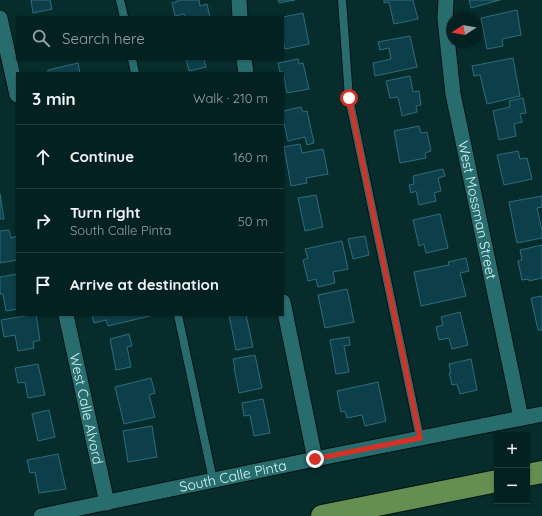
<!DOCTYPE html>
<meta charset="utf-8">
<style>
body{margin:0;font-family:Quicksand,sans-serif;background:#122e2e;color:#f1f3f6}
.controls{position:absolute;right:12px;bottom:12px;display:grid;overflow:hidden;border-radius:0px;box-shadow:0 1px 3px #0004}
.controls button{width:36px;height:36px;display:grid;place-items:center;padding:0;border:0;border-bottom:1px solid #253e3f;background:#042121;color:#f1f3f6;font:20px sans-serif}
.compass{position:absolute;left:446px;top:12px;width:36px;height:36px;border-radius:50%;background:#042121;box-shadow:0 1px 3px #0004;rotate:259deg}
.stop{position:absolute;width:12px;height:12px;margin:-9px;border:3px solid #d93025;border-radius:50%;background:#fff}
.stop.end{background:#d93025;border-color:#fff;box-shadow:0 1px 4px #0008}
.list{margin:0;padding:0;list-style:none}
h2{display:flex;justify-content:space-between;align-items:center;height:52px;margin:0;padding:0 16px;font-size:17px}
h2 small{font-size:13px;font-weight:400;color:#97a3a5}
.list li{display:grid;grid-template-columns:26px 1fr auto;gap:12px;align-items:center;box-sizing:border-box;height:64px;padding:0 16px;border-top:1px solid #253e3f}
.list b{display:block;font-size:15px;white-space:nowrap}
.list p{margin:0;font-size:13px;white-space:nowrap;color:#97a3a5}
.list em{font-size:13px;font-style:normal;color:#97a3a5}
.icon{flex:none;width:22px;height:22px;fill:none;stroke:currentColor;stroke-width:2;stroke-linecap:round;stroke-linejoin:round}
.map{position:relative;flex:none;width:542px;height:516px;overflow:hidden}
.search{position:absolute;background:#042121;box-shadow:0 1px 3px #0004;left:16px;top:16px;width:268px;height:44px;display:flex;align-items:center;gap:10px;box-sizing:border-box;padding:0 14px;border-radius:0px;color:#97a3a5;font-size:15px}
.panel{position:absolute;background:#042121;box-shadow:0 1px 3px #0004;left:16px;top:72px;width:268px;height:244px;border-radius:0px}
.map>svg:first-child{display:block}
.building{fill:#0c3f4a;stroke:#2e6d7c}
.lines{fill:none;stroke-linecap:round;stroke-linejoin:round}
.lane-casing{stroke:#011212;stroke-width:10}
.street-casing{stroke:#011212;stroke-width:17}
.highway-casing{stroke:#011212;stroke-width:24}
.lane{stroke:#286d6e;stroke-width:8}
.street{stroke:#286d6e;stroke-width:15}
.highway{stroke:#658f50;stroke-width:22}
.route{stroke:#d93025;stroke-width:5}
.labels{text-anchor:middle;stroke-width:4;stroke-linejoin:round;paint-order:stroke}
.street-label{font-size:14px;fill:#d5f6f6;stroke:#062c2c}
</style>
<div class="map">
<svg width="542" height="516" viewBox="0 0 542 516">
<rect width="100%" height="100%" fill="#062c2c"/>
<!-- building -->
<g class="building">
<path d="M31 0H50L52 9 33 13Z"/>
<path d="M178 0H199L200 6 207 4 210 17H185L184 14 175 16 172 3 178 1Z"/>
<path d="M278 0H295L279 3Z"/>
<path d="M384 0H413L418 19 394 24 389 2 384 3Z"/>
<path d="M469 0H500L471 8Z"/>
<path d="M517 10 521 35 502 39 503 46 487 49 481 18Z"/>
<path d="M303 13 309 44 285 49 283 42V17Z"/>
<path d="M410 36 417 67 375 76 373 63 391 59 389 48 380 50 378 42Z"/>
<path d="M513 58 520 96 487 104 480 75 474 76 472 66Z"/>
<path d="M186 59H204L206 67 189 71Z"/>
<path d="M298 59 299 64 303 63 309 89 287 93 283 72H280L278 63Z"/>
<path d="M78 63 80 73H48V70Z"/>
<path d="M410 76 413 92 419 91 421 105 416 106 417 112 402 116 398 97 390 98 386 81Z"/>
<path d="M523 98 526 113 520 114 522 122 514 124 516 136 499 140 493 111 510 107 509 101Z"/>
<path d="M301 107 303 112 307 111 314 143 307 145 305 137 288 141 283 119V111Z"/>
<path d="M419 126 421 133 427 132 431 151 425 153 426 158 400 163 394 131Z"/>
<path d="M300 144 302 153 323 149 328 174 306 178 307 183 291 186 284 147Z"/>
<path d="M518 151 520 159 527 158 532 179 504 185 497 155Z"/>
<path d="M443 169 445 176 438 178 441 191 434 193 436 201 419 205 416 191 411 193 409 185 414 184 413 176Z"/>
<path d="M0 194 4 219H0Z"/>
<path d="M316 195 323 227 305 231 298 198Z"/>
<path d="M542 196V207L537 208 542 230V238L517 243 509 202Z"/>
<path d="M440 214 448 248 426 253 424 244 419 246 413 220Z"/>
<path d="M9 230 11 238 17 236V260L0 263V231Z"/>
<path d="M365 236 369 255 353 259 348 239Z"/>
<path d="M342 241 348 269 333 272 335 283 318 287 316 279 308 281 303 260 308 258 305 249Z"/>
<path d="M542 245V278L529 281V279L522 280 518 261 522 260 520 250Z"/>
<path d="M466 258 469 271 460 273 466 296 421 306 414 272 449 265 448 262Z"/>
<path d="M17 274V309L6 311 3 294H0V277Z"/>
<path d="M347 289 354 322 325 328 318 295Z"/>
<path d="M542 296V330H538L531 298Z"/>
<path d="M460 312 468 345 452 349 449 338 439 340 436 327 443 325 441 317Z"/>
<path d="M30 315H36L40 340 33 342 34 348 18 351 15 335 4 337 1 320Z"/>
<path d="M92 315H154L108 326 106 320 94 323Z"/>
<path d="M229 315H246L253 347 236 350Z"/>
<path d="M129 334 132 346 127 347 131 367 116 370 110 339Z"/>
<path d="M349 337 350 345 344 346 349 372 336 374 330 340Z"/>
<path d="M255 355 262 388 239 393 234 368H235L233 359Z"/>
<path d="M471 359 477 390 460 394 457 384 452 385 449 373H451L449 364Z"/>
<path d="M38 364 45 395 28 398 25 382 18 383 15 368Z"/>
<path d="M151 378 155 393 149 395 155 417 124 424 115 387Z"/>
<path d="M378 382 386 421 365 426 362 415 347 418 345 411 341 412 337 391Z"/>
<path d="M263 399 270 433 254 436 250 415 244 416 242 403Z"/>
<path d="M49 410 55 437 38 441 32 414Z"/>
<path d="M152 426 157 457 128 462 123 431Z"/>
<path d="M58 454 66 489 39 493 35 472 30 473 27 460Z"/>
</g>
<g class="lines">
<!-- lane casing -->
<g class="lane-casing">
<g id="lane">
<path d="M120 0 124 17"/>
<path d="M342 0 349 98 420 438"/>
<path d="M132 59 135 73"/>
<path d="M178 315 213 480"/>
</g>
</g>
<!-- street casing -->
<g class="street-casing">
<g id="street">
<path d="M239 0 240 17"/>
<path id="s1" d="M446 0 445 19 453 94 521 418"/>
<path d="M0 18 17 95"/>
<path d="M244 59 246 73"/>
<path d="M283 302 315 459"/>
<path id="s2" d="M66 315 107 503"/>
<path id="s3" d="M41 516 315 459 542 414"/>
</g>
</g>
<!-- highway casing -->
<g class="highway-casing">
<g id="highway">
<path d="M527 475 542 472"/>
<path d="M322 516 497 481"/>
</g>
</g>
<!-- lane -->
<use href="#lane" class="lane"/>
<!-- street -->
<use href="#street" class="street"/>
<!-- highway -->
<use href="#highway" class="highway"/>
</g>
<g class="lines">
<!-- route -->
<path class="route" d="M315 459 420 438 349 98"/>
</g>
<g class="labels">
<!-- street labels -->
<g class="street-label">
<text dy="5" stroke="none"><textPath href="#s1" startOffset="213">West Mossman Street</textPath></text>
<text dy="5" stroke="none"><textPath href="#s2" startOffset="96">West Calle Alvord</textPath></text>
<text dy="5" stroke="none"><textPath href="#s3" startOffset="196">South Calle Pinta</textPath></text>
</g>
</g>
</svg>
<div class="controls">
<button>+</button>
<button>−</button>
</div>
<svg class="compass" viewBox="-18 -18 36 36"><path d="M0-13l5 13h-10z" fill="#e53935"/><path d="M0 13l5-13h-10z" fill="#97a3a5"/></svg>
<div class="stop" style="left:349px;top:98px"></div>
<div class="stop end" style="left:315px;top:459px"></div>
<div class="search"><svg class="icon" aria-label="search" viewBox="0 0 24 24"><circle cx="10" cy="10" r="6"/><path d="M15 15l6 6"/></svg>Search here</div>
<section class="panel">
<h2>3 min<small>Walk · 210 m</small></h2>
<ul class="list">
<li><svg class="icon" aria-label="ahead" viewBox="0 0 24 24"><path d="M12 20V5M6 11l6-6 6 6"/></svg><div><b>Continue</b></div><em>160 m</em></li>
<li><svg class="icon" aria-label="right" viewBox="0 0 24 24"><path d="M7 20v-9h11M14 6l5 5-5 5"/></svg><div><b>Turn right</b><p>South Calle Pinta</p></div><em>50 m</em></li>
<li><svg class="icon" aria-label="arrive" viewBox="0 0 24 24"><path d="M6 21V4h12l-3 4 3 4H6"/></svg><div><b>Arrive at destination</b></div></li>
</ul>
</section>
</div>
